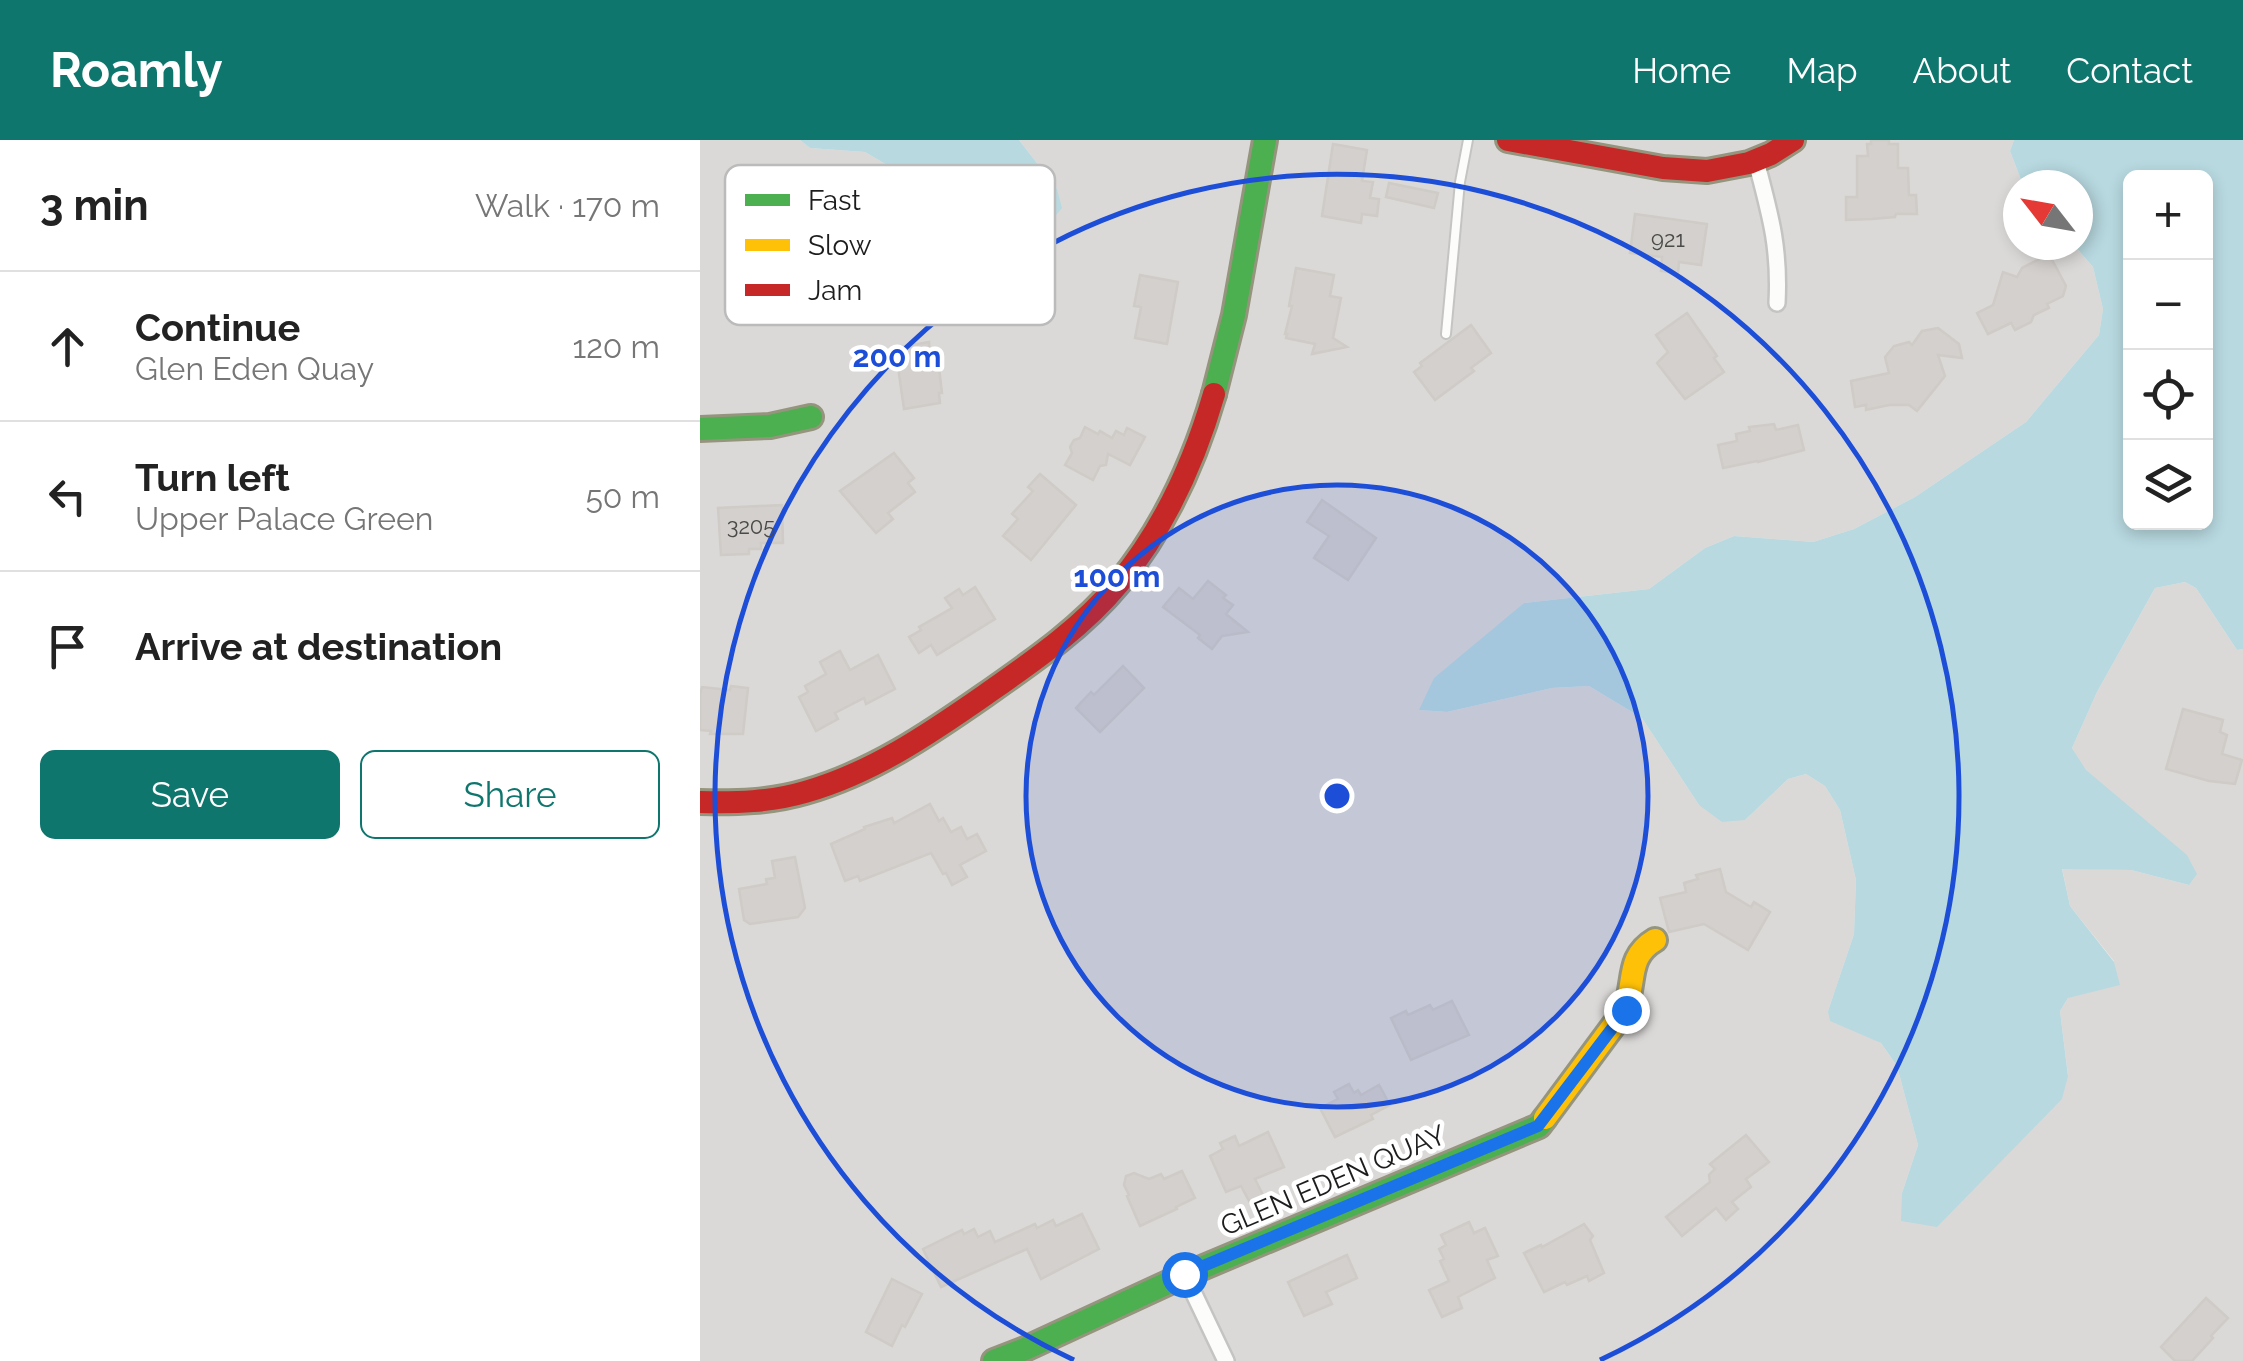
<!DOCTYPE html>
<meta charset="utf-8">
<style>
body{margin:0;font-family:Raleway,sans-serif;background:#f2f2f2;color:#222}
.controls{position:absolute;right:30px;top:30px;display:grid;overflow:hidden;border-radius:15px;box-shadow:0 5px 15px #0003}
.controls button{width:90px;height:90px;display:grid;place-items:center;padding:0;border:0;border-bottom:2px solid #e0e0e0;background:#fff;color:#222;font:50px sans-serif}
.compass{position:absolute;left:1303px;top:30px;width:90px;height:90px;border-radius:50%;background:#fff;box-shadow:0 5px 15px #0003;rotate:301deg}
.stop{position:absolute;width:30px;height:30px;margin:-22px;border:8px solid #1a73e8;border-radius:50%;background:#fff}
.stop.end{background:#1a73e8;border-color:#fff;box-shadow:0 2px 10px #0008}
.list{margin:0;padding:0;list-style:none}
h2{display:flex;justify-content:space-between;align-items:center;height:130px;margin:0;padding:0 40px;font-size:42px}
h2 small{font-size:32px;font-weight:400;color:#767676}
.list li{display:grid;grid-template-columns:65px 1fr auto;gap:30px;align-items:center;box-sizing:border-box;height:150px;padding:0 40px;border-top:2px solid #e0e0e0}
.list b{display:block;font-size:38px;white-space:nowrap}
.list p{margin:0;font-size:32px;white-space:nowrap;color:#767676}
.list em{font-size:32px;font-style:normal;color:#767676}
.actions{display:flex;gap:20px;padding:30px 40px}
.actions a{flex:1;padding:22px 0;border:2px solid #0f766e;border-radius:15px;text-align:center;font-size:35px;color:#0f766e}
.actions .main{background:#0f766e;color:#fff}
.icon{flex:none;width:55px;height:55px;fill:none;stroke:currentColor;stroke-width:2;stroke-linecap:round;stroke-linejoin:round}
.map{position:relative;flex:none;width:1543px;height:1221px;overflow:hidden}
header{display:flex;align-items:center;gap:60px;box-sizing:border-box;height:140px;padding:0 50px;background:#0f766e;color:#fff}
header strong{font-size:48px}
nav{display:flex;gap:55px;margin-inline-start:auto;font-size:35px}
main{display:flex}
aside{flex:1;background:#fff}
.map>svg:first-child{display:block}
.residential{fill:#dbd9d7}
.water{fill:#b8d9e0;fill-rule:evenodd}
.building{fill:#d3d0cd;stroke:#cfcbc7;stroke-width:2.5}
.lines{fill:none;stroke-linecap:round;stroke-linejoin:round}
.lane-casing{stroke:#c4c4c2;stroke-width:12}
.street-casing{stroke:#c4c4c2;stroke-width:20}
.fast-casing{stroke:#95957e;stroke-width:28}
.slow-casing{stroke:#95957e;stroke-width:28}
.jam-casing{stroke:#95957e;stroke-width:28}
.lane{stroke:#fcfcfb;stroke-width:8}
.street{stroke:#fcfcfb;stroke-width:15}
.fast{stroke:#4caf50;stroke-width:22}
.slow{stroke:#ffc107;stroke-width:22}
.jam{stroke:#c62828;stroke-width:22}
.route{stroke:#1a73e8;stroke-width:12}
.ring{fill:none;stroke:#1d4ed8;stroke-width:5}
.labels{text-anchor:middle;stroke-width:9;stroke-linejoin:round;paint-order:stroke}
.number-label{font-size:22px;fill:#4a4a49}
.street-label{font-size:28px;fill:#1d1d1d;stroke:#fff}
.key{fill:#fff;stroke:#bbb;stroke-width:2.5}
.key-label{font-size:28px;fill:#1d1d1d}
.centre{fill:#1d4ed8;stroke:#fff;stroke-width:5}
.ring-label{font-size:30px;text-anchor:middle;font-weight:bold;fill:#1d4ed8;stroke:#fff;stroke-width:9;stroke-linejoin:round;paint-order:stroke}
</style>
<header>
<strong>Roamly</strong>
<nav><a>Home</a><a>Map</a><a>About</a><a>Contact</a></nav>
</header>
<main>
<aside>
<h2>3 min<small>Walk · 170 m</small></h2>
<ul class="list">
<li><svg class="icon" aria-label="ahead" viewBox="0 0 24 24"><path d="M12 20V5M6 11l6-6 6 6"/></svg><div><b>Continue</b><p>Glen Eden Quay</p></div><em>120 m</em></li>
<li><svg class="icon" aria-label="left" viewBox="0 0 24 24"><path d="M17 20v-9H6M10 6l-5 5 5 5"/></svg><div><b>Turn left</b><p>Upper Palace Green</p></div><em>50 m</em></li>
<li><svg class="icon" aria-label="arrive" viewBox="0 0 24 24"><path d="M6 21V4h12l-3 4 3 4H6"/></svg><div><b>Arrive at destination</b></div></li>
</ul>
<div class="actions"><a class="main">Save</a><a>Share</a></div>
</aside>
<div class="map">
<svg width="1543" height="1221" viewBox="0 0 1543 1221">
<rect width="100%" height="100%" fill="#eceae6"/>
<!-- residential -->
<path class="residential" d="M0 0H100L110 8 165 12 214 41 258 103 357 49 319 0H1314L1310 11 1323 45H1318V105H1374L1393 127 1403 169 1399 195 1326 282 1215 357 1154 389 1113 402 1034 396 1005 408 949 449 824 463 720 570 747 572 852 548 889 546 942 578 999 665 1045 680 1088 639 1106 634 1125 646 1140 670 1156 740 1154 794 1128 871 1181 903 1197 926 1218 1005 1202 1053 1368 935 1360 871 1368 858 1414 821 1370 766 1362 728 1431 730 1489 745 1385 630 1372 608 1397 552 1455 448 1485 442 1496 448 1537 510 1543 509V1221H0Z"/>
<!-- water -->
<g class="water">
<path d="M100 0H319L357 49 362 68 313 127H286L258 103 214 41 165 12 110 8Z"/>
<path d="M1314 0H1543V509L1537 510 1496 448 1485 442 1455 448 1397 552 1372 608 1386 630 1487 715 1497 734 1489 745 1431 730 1362 729 1370 766 1414 822 1420 845 1368 858 1360 871 1368 936 1362 959 1237 1087 1201 1081 1202 1053 1218 1005 1197 926 1181 903 1130 881 1128 871 1154 794 1156 740 1140 670 1125 646 1106 634 1088 639 1045 680 1022 682 999 665 942 578 889 546 852 548 747 572 719 570 734 538 824 463 949 449 1005 408 1034 396 1113 402 1154 389 1215 357 1326 282 1399 195 1403 169 1393 127 1374 105H1378V45H1323L1310 11ZM1430 38H1506V382H1430Z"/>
</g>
<!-- building -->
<g class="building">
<path d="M1171 0H1189V4H1198V28H1208L1209 55H1216L1217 74H1196L1195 77 1172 79 1146 80V57H1157V16H1168L1167 4H1171Z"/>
<path d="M633 4 667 10 662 41 673 42 670 58 679 59 677 76 662 74 661 83 622 76Z"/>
<path d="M689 43 738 53 734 68 686 57Z"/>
<path d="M935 74 1007 84 1001 125 979 122 978 133 961 131 962 117 930 113Z"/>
<path d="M1349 114 1366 146 1363 156 1347 164 1349 168 1334 175 1331 182 1315 190 1311 183 1288 194 1277 173 1293 165 1303 132 1317 137 1322 128Z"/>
<path d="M596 128 634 135 630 156 641 158 633 198 647 207 612 214 615 204 586 198 587 194H585L592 166H589Z"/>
<path d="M440 135 478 142 467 204 435 198 441 167 434 166Z"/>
<path d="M987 173 1017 216 1014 218 1024 232 985 259 957 223 968 212 956 195Z"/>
<path d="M771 185 791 213 771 228 774 231 735 260 714 232 722 226 720 223Z"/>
<path d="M1238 188 1259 204 1262 218 1238 215 1245 236 1217 271 1209 265H1189L1166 270V265L1155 267 1151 241 1189 233 1185 217 1194 206 1209 202 1212 205 1222 191Z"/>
<path d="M229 202 230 219H238L242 253H239L240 263 204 269 197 220H201L200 207Z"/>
<path d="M1074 284 1076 290 1098 285 1104 310 1058 322 1057 321 1023 328 1018 305 1037 301 1036 294 1050 291 1049 287Z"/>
<path d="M385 287 398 294 400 291 412 298 416 291 424 295 427 288 445 297 430 325 408 314 406 325 400 326 393 340 365 325 372 313 370 307 374 300 380 298Z"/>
<path d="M194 313 214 338 208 343 215 352 188 373 193 379 176 393 140 351Z"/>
<path d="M340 334 376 365 331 420 303 396 318 379 312 374 333 351 328 347Z"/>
<path d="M622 360 676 398 648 440 614 418 629 396 607 382Z"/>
<path d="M82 365 83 403H61V409H49V414L21 415 18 368Z"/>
<path d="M508 441 526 455 523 458 533 465 526 474 548 492 522 496 512 509 498 498 500 495 463 467 479 448 493 459Z"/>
<path d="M275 447 295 479 237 515 231 505 219 513 209 497 221 490 219 487 252 468 245 458 259 449 263 455Z"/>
<path d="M140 511 150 530 178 515 195 549 166 564 164 558 135 573 138 579 116 591 99 557 108 552 105 546 126 534 120 522Z"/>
<path d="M423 526 444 548 400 592 376 568 391 552 394 555Z"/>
<path d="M31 546 48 548 43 594H10L11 591 0 590V554L2 547 30 550Z"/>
<path d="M1483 569 1523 580 1520 592 1527 595 1522 614 1542 620 1535 644 1509 641 1466 629Z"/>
<path d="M230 664 239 681 243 678 251 692 261 687 267 699 277 694 286 711 260 725 267 737 252 745 246 733 243 734 231 713 160 741 158 736 145 741 131 704 165 689 164 687 192 678 194 683Z"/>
<path d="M95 717 105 768 98 777 50 784 44 780 39 749 67 744 66 739 75 738 72 721Z"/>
<path d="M1020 729 1026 752 1051 767 1054 762 1070 772 1048 810 1004 784 969 792 960 758 986 752 984 743 998 739 996 735Z"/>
<path d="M752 861 769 895 711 920 691 878 706 871 708 875 730 865 733 870Z"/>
<path d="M649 944 654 953 658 950 661 955 679 945 690 965 671 975 673 979 635 997 620 968 638 959 634 952Z"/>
<path d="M568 992 584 1027 555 1039 569 1067 556 1074 541 1046 526 1052 510 1016 523 1009 520 1003 535 996 539 1006Z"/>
<path d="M1046 995 1069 1022 1046 1039 1051 1047 1032 1062 1038 1069 1026 1080 1016 1068 982 1096 966 1077 1010 1042 1009 1035 1015 1029 1010 1024Z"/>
<path d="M482 1031 495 1058 476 1067 477 1069 440 1086 427 1056 429 1055 424 1045 426 1036 434 1033 449 1039 461 1034 464 1039Z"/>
<path d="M382 1074 399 1109 341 1139 327 1109 241 1147 223 1109 262 1090 264 1094 274 1089 278 1097 290 1091 295 1102 335 1084 337 1088 353 1080 356 1086Z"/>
<path d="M769 1082 774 1093 785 1088 798 1116 787 1120 795 1138 758 1157 762 1168 742 1177 729 1150 749 1141 740 1121 744 1119 739 1109 746 1105 741 1095Z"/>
<path d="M884 1084 893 1096 890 1100 904 1133 889 1141 887 1136 867 1145 865 1142 844 1152 824 1113 841 1105 842 1107Z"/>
<path d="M647 1115 657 1138 626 1152 632 1164 604 1176 588 1142Z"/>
<path d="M192 1139 222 1154 205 1187 202 1185 192 1206 166 1192Z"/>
<path d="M1506 1158 1528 1178 1511 1196 1513 1198 1492 1221H1475L1461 1207Z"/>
</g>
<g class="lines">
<!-- lane casing -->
<g class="lane-casing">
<path id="lane" d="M746 194 760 42 768 0"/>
</g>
<!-- street casing -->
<g class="street-casing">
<g id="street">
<path d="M1056 21C1070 74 1080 107 1077 163"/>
<path d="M485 1135 526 1221"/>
</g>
</g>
<!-- fast casing -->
<g class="fast-casing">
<g id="fast">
<path d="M514 254 534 175 565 0"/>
<path d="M0 289 70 286 111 277"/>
<path d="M294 1221 325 1209 485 1135 839 986 845 978"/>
</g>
</g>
<!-- slow casing -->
<g class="slow-casing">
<path id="slow" d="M845 978 925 870C936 842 926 817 955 800"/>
</g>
<!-- jam casing -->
<g class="jam-casing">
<g id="jam">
<path d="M808 0 963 28 1007 31 1049 23 1071 14 1093 0"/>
<path d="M0 662C36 663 71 662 105 652 172 633 229 594 285 555 332 522 382 488 419 443 465 387 494 323 514 254"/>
</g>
</g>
<!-- lane -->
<use href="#lane" class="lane"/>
<!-- street -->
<use href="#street" class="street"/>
<!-- fast -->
<use href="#fast" class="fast"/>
<!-- slow -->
<use href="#slow" class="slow"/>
<!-- jam -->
<use href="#jam" class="jam"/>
</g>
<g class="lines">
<!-- route -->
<path class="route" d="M484 1134 838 986 926 870"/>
</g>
<!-- distance rings -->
<circle cx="637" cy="656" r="311" fill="#1d4ed8" fill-opacity=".12"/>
<g class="ring">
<circle cx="637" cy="656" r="311"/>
<path d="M374 1220A622 622 0 1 1 900 1220"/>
</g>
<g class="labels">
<!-- number labels -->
<g class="number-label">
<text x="968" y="107">921</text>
<text x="51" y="394">3205</text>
</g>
<!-- street labels -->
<g class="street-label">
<text transform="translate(633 1040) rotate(-23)" y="10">GLEN EDEN QUAY</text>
</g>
</g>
<!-- legend -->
<rect x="25" y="25" width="330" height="160" rx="15" class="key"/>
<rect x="45" y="54" width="45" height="12" fill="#4caf50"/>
<rect x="45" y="99" width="45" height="12" fill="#ffc107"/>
<rect x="45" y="144" width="45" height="12" fill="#c62828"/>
<g class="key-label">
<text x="108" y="70">Fast</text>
<text x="108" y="115">Slow</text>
<text x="108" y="160">Jam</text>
</g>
<circle cx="637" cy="656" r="15" class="centre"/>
<g class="ring-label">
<text x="197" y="227">200 m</text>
<text x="417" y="447">100 m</text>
</g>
</svg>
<div class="controls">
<button>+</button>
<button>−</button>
<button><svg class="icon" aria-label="locate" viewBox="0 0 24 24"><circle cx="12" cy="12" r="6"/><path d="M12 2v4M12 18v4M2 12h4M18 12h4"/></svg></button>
<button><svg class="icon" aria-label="layers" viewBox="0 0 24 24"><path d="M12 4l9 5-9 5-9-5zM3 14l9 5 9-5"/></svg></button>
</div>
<svg class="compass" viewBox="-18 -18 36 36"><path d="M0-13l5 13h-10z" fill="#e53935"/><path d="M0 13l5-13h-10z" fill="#767676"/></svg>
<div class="stop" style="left:484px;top:1134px"></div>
<div class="stop end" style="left:926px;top:870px"></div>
</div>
</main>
